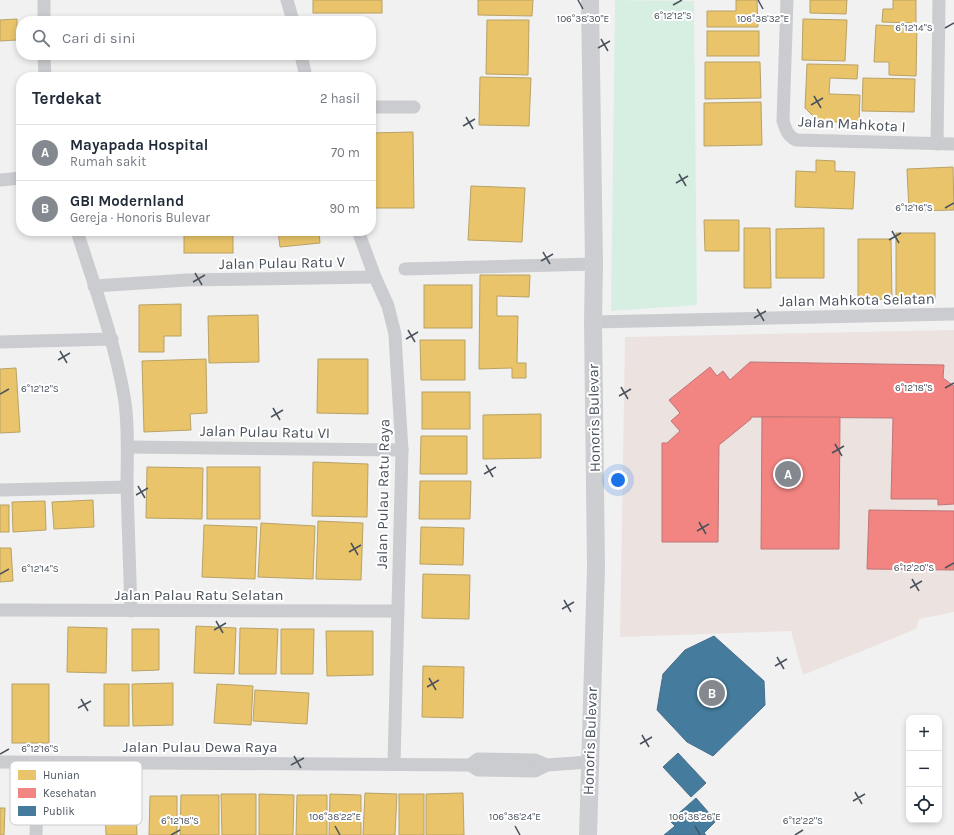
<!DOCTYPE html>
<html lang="id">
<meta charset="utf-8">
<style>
body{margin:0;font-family:Karla,sans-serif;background:#f6f6f7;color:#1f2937}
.controls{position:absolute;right:12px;bottom:12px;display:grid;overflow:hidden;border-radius:8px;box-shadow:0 2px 6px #0003}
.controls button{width:36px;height:36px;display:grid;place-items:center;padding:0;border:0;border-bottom:1px solid #e0e1e3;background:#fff;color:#1f2937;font:20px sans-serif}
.you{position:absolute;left:618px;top:480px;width:14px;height:14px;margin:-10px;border:3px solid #fff;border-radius:50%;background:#1a73e8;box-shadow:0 0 0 6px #1a73e833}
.badge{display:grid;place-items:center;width:26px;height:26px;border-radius:50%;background:#848990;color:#fff;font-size:13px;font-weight:700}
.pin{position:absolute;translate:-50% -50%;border:2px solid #fff;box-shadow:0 1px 4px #0006}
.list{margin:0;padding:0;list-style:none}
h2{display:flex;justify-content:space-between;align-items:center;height:52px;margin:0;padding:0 16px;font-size:17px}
h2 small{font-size:13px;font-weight:400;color:#747a83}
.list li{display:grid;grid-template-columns:26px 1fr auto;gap:12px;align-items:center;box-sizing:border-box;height:56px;padding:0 16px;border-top:1px solid #e0e1e3}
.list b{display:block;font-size:15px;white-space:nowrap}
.list p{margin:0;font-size:13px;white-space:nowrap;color:#747a83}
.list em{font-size:13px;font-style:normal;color:#747a83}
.icon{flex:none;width:22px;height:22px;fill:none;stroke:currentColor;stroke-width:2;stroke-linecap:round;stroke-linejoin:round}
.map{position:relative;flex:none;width:954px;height:835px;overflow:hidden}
.search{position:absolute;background:#fff;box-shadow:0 2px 6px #0003;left:16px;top:16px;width:360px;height:44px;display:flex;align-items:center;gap:10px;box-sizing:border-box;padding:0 14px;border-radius:16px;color:#747a83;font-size:15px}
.panel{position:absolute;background:#fff;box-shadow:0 2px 6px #0003;left:16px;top:72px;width:360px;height:164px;border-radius:16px}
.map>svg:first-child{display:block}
.medical{fill:#ece3e1}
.green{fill:#d7efe3}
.homes{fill:#e9c46a;stroke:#b9a266}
.health{fill:#f28482;stroke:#bf7577}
.public{fill:#457b9d;stroke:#466e8a}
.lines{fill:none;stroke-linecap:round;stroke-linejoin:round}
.street{stroke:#cbcccf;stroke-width:13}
.secondary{stroke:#ccced1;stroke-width:18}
.ticks{fill:none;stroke:#49515c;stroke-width:1.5}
.labels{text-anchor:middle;stroke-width:4;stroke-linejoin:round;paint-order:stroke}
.street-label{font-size:15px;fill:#49515c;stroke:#fff}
.key{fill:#fff;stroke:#c8cbce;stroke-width:1}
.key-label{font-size:11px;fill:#49515c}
.ticks-label{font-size:10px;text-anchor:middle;fill:#49515c;stroke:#fff;stroke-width:4;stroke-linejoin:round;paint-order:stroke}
</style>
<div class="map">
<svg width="954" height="835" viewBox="0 0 954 835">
<rect width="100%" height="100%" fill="#f1f1f1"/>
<!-- medical -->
<path class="medical" d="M954 330V612L919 619 916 629 803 675 791 631 620 637 625 337Z"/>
<!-- green -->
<path class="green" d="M615 0 694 1 697 305 611 311Z"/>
<!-- homes -->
<g class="homes">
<rect x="313" y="0" width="69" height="13"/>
<path d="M478 0H533L532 16 478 15Z"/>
<path d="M736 0H757L758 27H707V11H736Z"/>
<path d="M810 0H847L846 14 810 13Z"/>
<path d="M893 0H916V23L882 22 883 9H893Z"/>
<path d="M17 19V40L0 41V20Z"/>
<path d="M803 19 847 20 845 61 802 60Z"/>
<path d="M487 20H529L528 75 486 74Z"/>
<path d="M876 25 917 27 916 76 889 75V62H874Z"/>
<rect x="707" y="31" width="52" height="25"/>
<path d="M705 62H760L761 98 705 99Z"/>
<path d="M807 64 858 65 857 79 830 78 829 94 860 95 859 123 818 121 805 108Z"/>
<path d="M480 77 531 78 529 126 479 125Z"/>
<path d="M863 78 915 79 914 112 862 111Z"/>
<path d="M761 102 762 145 704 146V103Z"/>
<path d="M413 132 414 208H371V133Z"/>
<path d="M816 160 835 161V171L855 172 853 209 795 207 796 171 816 172Z"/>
<path d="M953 167 954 210 909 211 907 169Z"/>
<path d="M471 186 525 188 522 242 468 240Z"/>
<path d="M704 220H739V251H705Z"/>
<path d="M744 228H770L771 288H744Z"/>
<path d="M824 228V278H776V229Z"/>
<rect x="184" y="231" width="49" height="22"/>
<path d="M278 231H319L320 243 280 247Z"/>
<rect x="896" y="233" width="39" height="66"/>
<path d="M858 239H891L892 299 858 300Z"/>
<path d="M480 275H530L529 297 497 296V316H518L517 363H526V378H512V368L479 369Z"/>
<rect x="424" y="285" width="48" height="43"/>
<path d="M181 304V336H164V352H139V305Z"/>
<path d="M258 315 259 362 209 363 208 316Z"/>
<path d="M420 340H465V380H421Z"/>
<path d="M206 359 207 413 190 414 191 430 144 432 142 361Z"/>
<path d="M318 359H368V414L317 413Z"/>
<path d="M16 368 20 432 0 433V369Z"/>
<rect x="422" y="392" width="48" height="37"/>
<path d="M541 414V458L483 459V415Z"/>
<path d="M421 436H467V474H420Z"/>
<path d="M313 462 368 464 367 517 312 516Z"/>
<path d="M147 467 203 468 202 519 146 518Z"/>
<rect x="207" y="467" width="53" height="52"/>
<path d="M420 481H471L470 519H419Z"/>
<path d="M93 500 94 527 54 529 52 502Z"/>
<path d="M45 501 46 530 13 532 12 502Z"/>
<rect x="0" y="505" width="9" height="27"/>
<path d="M318 521 363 523 361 580 316 579Z"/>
<path d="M261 523 315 526 313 579 258 577Z"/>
<path d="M204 525 257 527 255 579 202 577Z"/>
<path d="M421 527 464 528 463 565 420 564Z"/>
<path d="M0 548H11L13 581 0 582Z"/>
<path d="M423 574 470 575 469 619 422 618Z"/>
<path d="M196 626 236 628 234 674 194 673Z"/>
<path d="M68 627 107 628 106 673 67 672Z"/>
<path d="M240 628 278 629 276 674H239Z"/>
<path d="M132 629H159V670L132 671Z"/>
<path d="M281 629H314L313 674H281Z"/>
<path d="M326 631H373V675L327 676Z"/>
<path d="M423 666 464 667 463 718 422 717Z"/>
<path d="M173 683V725L133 726 132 684Z"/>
<rect x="12" y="684" width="37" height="59"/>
<rect x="104" y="684" width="25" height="42"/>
<path d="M217 684 253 686 251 725 214 723Z"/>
<path d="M255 690 309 693 307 724 253 721Z"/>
<path d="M365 793 397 794 395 835H363Z"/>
<path d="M463 793 464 835H426V794Z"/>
<path d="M221 794H256V835H222Z"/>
<path d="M259 794 294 795 293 835H259Z"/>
<path d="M330 794 361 795V835H329Z"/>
<rect x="399" y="794" width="25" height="41"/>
<path d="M181 795H219V835H180Z"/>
<path d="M297 795H327V835H296Z"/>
<path d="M150 796H177V835H149Z"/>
<path d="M0 808H5L4 835H0Z"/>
<path d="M136 809 137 835H106L105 811Z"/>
</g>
<!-- health -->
<g class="health">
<path d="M750 362 944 365 943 378 954 386V504L938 505V499H891L893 418 751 417V419L719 445 718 542H662V443H667L680 431 671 421 680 413 669 400 710 367 717 376 723 371 730 380Z"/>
<path d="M762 417H840L839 549H761Z"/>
<path d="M869 510 954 511V570L867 569Z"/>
</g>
<!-- public -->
<g class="public">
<path d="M714 636 764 681 765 705 713 756 687 742 657 710 663 674 685 650Z"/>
<path d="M678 753 706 783 691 797 663 767Z"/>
<path d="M696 798 716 821 704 833 706 835H664L675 826 670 821Z"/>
</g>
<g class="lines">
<!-- street -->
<g class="street">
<path d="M44 0V21"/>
<path d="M287 0 293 21"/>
<path d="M787 0 783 121C786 130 787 135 796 140L954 144"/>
<path d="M44 55 45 77"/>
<path d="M301 55 306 77"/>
<path d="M371 107H414"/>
<path d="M937 144 939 0"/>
<path d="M0 180 21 178"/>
<path d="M77 231C94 285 114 339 124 396 129 424 127 458 127 487"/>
<path d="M358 231 375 277 388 306 395 334 396 353 402 450 394 763"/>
<path d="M405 269 594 264"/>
<path d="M94 286 187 280 375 277"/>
<path d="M593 322 954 314"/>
<path d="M0 342 112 339"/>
<path d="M128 447 402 450"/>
<path d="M0 490 127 487 131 611"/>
<path d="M0 610 397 611"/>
<path d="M0 762 470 765 478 770 535 771 547 765 589 762"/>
<path d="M35 763 37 809 36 835"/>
<path d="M470 765 478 759 535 760 547 765"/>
</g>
<!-- secondary -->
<path class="secondary" d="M588 835 596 568 593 322 594 264 590 0"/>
</g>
<!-- ticks -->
<path class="ticks" d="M578 0 583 9M758 0 763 9M673 5 682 0M945 28 954 23M601 39 608 51M598 48 610 41M814 96 821 108M811 105 823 98M466 117 473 129M463 126 475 119M679 174 686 186M676 183 688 176M945 208 954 203M892 231 899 243M889 240 901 233M543 252 550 264M541 261 553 254M195 273 202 285M193 282 205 275M757 309 764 321M754 318 766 311M408 330 415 342M406 339 418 332M60 351 67 363M58 360 70 353M621 387 628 399M945 388 954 383M0 394 9 389M619 396 631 389M273 408 280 420M271 417 283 410M835 444 842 456M832 453 844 446M486 465 493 477M484 474 496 467M138 486 145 498M136 495 148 488M699 522 706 534M697 531 709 524M351 543 358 555M349 552 361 545M945 568 954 563M0 574 9 569M912 579 919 591M910 588 922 581M564 600 571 612M562 609 574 602M216 621 223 633M214 630 226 623M777 657 784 669M775 666 787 659M429 678 436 690M427 687 439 680M81 699 88 711M78 708 91 701M642 735 649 747M640 744 652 737M0 754 9 749M294 756 301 768M291 765 304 758M855 792 862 804M853 801 865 794M335 826 340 835M515 826 520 835M695 826 700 835M171 835 180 830M795 835 803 830"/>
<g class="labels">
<!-- street labels -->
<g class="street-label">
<text transform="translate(852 124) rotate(3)" y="5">Jalan Mahkota I</text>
<text transform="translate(282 263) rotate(-1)" y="5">Jalan Pulau Ratu V</text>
<text transform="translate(857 300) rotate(-1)" y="5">Jalan Mahkota Selatan</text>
<text transform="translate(594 418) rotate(-91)" y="5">Honoris Bulevar</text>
<text transform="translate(265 432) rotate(1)" y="5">Jalan Pulau Ratu VI</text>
<text transform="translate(383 494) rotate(-89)" y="5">Jalan Pulau Ratu Raya</text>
<text x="199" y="600">Jalan Palau Ratu Selatan</text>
<text transform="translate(590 741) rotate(-88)" y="5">Honoris Bulevar</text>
<text x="200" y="752">Jalan Pulau Dewa Raya</text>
</g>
</g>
<!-- legend -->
<rect x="10" y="761" width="132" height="64" rx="6" class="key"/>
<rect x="18" y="770" width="18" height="10" fill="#e9c46a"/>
<rect x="18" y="788" width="18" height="10" fill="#f28482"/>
<rect x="18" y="806" width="18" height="10" fill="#457b9d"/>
<g class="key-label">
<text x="43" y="779">Hunian</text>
<text x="43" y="797">Kesehatan</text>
<text x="43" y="815">Publik</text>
</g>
<g class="ticks-label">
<text x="673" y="19">6°12'12"S</text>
<text x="583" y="22">106°38'30"E</text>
<text x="763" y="22">106°38'32"E</text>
<text x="914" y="31">6°12'14"S</text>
<text x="914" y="211">6°12'16"S</text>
<text x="914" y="391">6°12'18"S</text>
<text x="40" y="392">6°12'12"S</text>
<text x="914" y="571">6°12'20"S</text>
<text x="40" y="572">6°12'14"S</text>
<text x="40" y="752">6°12'16"S</text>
<text x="335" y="820">106°38'22"E</text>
<text x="515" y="820">106°38'24"E</text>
<text x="695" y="820">106°38'26"E</text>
<text x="180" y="824">6°12'18"S</text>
<text x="803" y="824">6°12'22"S</text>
</g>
</svg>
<div class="controls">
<button>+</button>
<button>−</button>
<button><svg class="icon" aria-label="locate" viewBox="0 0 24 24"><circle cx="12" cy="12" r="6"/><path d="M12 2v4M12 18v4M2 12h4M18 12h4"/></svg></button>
</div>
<div class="you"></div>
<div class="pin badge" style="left:788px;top:474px">A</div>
<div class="pin badge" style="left:712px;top:693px">B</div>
<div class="search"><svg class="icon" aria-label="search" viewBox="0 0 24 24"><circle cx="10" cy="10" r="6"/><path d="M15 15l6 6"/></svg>Cari di sini</div>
<section class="panel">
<h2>Terdekat<small>2 hasil</small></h2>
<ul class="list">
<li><span class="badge">A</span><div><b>Mayapada Hospital</b><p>Rumah sakit</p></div><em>70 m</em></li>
<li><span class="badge">B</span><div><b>GBI Modernland</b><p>Gereja · Honoris Bulevar</p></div><em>90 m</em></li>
</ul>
</section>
</div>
